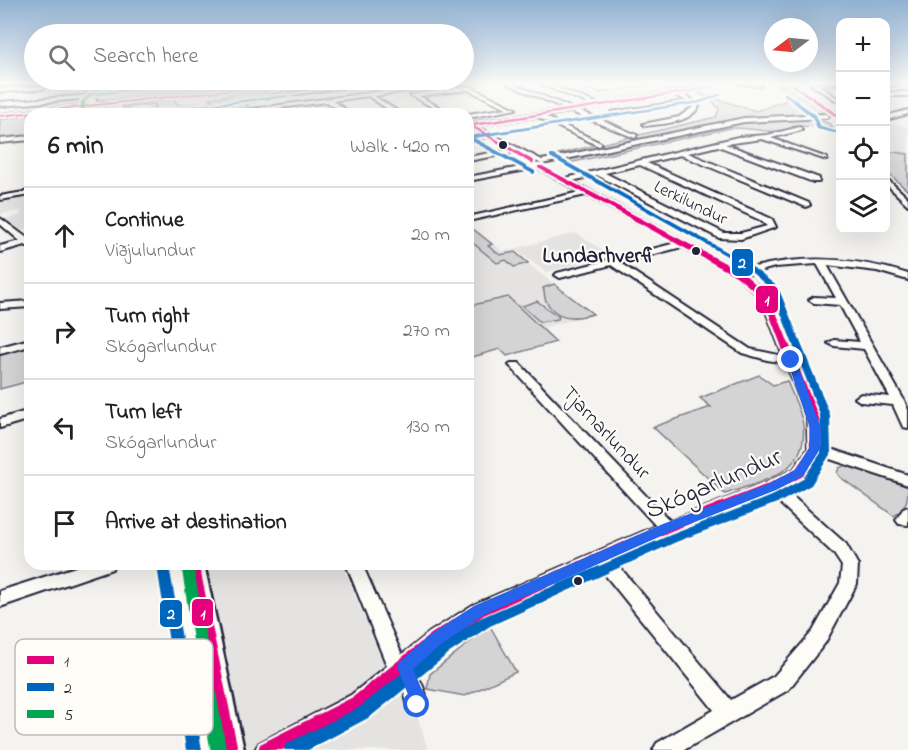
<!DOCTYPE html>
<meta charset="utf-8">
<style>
body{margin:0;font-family:"Indie Flower",sans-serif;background:#f6f6f6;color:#222}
.controls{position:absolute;right:18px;top:18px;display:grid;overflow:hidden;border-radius:12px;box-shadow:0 6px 24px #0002}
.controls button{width:54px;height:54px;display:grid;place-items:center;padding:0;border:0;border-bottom:2px solid #e0e0e0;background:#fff;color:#222;font:30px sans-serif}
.compass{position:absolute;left:764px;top:18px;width:54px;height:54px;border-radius:50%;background:#fff;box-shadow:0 6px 24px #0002;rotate:254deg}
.stop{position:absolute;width:18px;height:18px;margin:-14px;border:4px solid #2563eb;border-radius:50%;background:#fff}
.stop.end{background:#2563eb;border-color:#fff;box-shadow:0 2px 6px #0008}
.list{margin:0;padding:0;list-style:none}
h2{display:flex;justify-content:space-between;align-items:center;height:78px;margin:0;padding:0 24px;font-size:26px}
h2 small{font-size:20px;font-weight:400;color:#767676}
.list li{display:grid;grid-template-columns:39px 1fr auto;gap:18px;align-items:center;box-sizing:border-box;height:96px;padding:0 24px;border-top:2px solid #e0e0e0}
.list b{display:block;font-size:22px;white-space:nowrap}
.list p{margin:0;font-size:20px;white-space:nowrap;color:#767676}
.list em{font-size:20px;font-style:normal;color:#767676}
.icon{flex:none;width:33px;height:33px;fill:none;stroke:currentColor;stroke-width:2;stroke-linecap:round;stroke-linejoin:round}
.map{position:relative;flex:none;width:908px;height:750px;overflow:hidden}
.search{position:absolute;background:#fff;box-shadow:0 6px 24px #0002;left:24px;top:24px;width:450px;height:66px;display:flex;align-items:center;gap:15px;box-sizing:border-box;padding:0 21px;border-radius:33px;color:#767676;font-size:22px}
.panel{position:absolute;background:#fff;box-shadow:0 6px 24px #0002;left:24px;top:108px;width:450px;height:462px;border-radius:18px}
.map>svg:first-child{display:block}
.built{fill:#e4e3e2}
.green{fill:#d5d4d5;stroke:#7c7b88;stroke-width:1.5}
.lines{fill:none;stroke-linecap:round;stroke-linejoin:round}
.minor-casing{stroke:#22223b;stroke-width:4}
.major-casing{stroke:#22223b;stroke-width:5}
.minor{fill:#fdfcf7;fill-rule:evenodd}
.major{fill:#fdfcf7;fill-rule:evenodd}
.bus-1-casing{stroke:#fdfcf7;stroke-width:5}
.bus-2-casing{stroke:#fdfcf7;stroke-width:5}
.bus-3-casing{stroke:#fdfcf7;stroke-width:5}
.bus-1{fill:#e5007d;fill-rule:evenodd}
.bus-2{fill:#0065bd;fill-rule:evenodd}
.bus-3{fill:#00a651;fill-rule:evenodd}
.route{fill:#2563eb}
.bus-dot{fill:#22223b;stroke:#fdfcf7;stroke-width:2}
.labels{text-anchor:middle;stroke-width:4.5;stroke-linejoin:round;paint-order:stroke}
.far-street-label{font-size:18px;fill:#22223b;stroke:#fdfcf7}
.street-label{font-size:21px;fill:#22223b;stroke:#fdfcf7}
.far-district-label{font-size:22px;font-weight:bold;fill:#22223b;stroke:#fdfcf7}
.near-street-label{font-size:26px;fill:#22223b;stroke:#fdfcf7}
.key{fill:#fdfcf7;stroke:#bbbbbf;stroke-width:1.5}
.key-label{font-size:16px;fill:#22223b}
.line-badge{stroke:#fdfcf7;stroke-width:2}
.badge-label{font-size:16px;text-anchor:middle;font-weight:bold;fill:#fff}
</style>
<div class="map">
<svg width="908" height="750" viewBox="0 0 908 750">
<rect width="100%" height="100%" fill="#f4f3ef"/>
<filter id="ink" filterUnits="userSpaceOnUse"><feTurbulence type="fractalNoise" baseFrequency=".0167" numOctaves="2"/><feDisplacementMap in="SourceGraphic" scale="12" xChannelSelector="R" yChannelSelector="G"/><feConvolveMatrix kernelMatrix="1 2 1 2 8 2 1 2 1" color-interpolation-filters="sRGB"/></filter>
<g filter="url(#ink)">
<!-- built -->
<g class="built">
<path d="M550 84H667L688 89 611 100 579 95Z"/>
<path d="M894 123 908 127V154L886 151V125Z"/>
<path d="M30 194V228L20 230 3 220 20 215 21 211 0 214V199Z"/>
<path d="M468 224 503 251 510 250 593 314 542 328 556 342 507 356 500 349 468 358Z"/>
<path d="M576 233 610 255 546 272 514 249Z"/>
<path d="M190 564H342L396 692 406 683 428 750H228Z"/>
</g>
<!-- green -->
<g class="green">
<path d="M94 84H114L111 88H142L184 84 262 85 109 102 98 99Z"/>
<path d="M778 84C794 84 818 98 825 113L738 119 555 160 549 156 716 117 719 109 711 99 694 92 756 111 785 101 789 93Z"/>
<path d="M262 89 271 97 253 100 255 103 246 104 250 109C217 113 181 114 146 114L144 110 156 107 155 104 123 108 122 106 174 99 178 105 212 102 210 98 232 95 231 93Z"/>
<path d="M30 114V136L0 140V117Z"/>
<path d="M810 118 828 123 833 127 793 126 791 129C770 135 754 127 731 128L564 164 559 162 746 121Z"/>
<path d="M886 151 908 154V191L886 171Z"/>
<path d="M468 225 492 244 488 246 500 255 515 252 528 263 514 267 506 260 497 263 468 239Z"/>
<path d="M554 284 593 314C576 319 556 320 546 301 544 297 545 293 543 288Z"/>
<path d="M508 297 556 342 507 356 500 349 469 358 468 306Z"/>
<path d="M537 301 559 317 558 319 540 322 522 306Z"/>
<path d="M30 345V381L0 389V355Z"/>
<path d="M759 375 773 385 787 381C792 395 801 410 803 425 809 474 761 481 725 494L653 427 711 407 700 398Z"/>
<path d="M848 464 908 487C908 501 906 508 894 516L840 477 837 473 839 468Z"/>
<path d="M490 626 516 672 465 696 427 689 430 674Z"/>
</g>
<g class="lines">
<!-- minor casing -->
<g class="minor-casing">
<g id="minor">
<path d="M273 84H288L0 118V114Z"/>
<path d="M358 84H373L275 97 272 95Z"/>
<path d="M508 84H514L572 108 592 105 540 84H547L599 104 718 84 700 91 681 94 690 98 699 107C687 124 665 123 646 126L643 124 679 117 693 107 690 104 614 114 611 112 687 101 674 95 578 110 637 135 635 138 571 112 544 116 601 143V145L599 146 537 117 476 126 542 160 744 118 826 114 829 116 826 118 744 122 542 164 517 152 468 161V157L512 149 487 137 468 140V136L482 134 468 128V123L565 109Z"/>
<path d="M738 84H762V85L760 86Z"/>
<path d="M790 84H795L840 117H836Z"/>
<path d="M811 84H840L819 85 840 100V103Z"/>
<path d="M886 84H897V85L886 86Z"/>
<path d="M46 86 44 89 0 92V88Z"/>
<path d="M469 86 516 109 468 118V114L507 108 468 90 419 96 452 114H445L410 95Z"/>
<path d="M405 88 407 91 374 96 402 114H395L368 96 333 101 352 114H345L327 102 231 114H215Z"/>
<rect x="886" y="92" width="22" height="4"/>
<path d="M92 95 94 98 0 106V102Z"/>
<path d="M908 110V114L886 120V116Z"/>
<path d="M800 127 802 130 771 138 827 158V160L762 139 725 144 819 178V182H813L718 146 688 153 809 203 810 205 806 207 681 155 647 163 772 219 776 227 741 239 719 238 597 175 572 181 740 271C797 254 851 256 908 274V280L877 271 827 265 905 402 908 410V428L903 427 893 405 861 402 855 398 861 394 890 397 864 349 834 346 828 343 834 340 860 342 840 305 814 303 809 300 814 297 836 298 817 264 775 267 746 275 771 297 821 418 822 446 908 475V485L818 455 804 477 783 488 846 544 858 565 857 584 854 589 825 643 788 690 684 750H653L657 743 714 710 598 566 485 617 443 645 414 668C421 683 431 696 424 712L417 715 410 712C406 702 405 691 400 680L365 709 288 750H255L259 743 351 695 387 666 346 564H362L402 655 429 633 473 605 656 526 511 367 509 365 511 363H519L670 521 767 483 794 469 808 449 807 418 786 363 767 360 742 353 611 265 560 278 555 275 557 273 676 243 586 195 468 221V217L580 192 537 168 468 181V177L536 164 566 178 738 137 767 135ZM640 165 760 220 767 226 741 233H724L605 173ZM682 247 736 276 761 298 783 356 750 349 620 263ZM770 494 834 554 842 566 840 583 813 631 774 676 731 700 613 559 673 532Z"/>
<path d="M30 136V140L0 143V139Z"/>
<path d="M886 178 908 198V205L886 184Z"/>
<path d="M30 191V195L0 200V196Z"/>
<path d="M0 218 30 240V248L25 245 0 252V246L20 241 0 224Z"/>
<path d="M30 301V307L0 309V303Z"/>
<path d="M30 339V346L0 354V347Z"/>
<path d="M30 410V419L0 428V419Z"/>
<path d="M908 507V525L899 524 896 520 903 509Z"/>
<path d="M85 564H114L112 569 0 607V591Z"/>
</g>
</g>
<!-- major casing -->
<g class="major-casing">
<g id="major">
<path d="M86 84H92L99 114H91Z"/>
<path d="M164 564H204L244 750H192Z"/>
</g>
</g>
<!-- minor -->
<use href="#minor" class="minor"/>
<!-- major -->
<use href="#major" class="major"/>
<!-- bus-1 casing -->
<g class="bus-1-casing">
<g id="bus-1">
<path d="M276 84H288L0 117V115Z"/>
<path d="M712 84H718L698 91 474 126 534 161V163L532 164 468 125 470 124 697 89Z"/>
<path d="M790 84H794L840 116 836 117Z"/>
<path d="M538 166H542L742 272 770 297 819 418 820 449 803 476 776 490 671 531 484 615 441 644 363 707 282 750H258L260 744 353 697 431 634 474 607 663 525 768 484 795 470 810 449 809 418 763 298 736 276 538 168Z"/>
<path d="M187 564H199L238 750H222Z"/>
</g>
</g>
<!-- bus-2 casing -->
<g class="bus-2-casing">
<g id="bus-2">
<path d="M784 93H786L816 115 821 127 839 132V134L817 129 812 117 784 95Z"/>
<path d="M719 94 722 95 700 103 474 138 535 171V173L533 174 468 139V136L699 101Z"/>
<path d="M287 95 288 97 137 114H124Z"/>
<path d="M550 155H554L747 263 778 287 830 415 831 453 811 485 782 501 676 542 490 626 448 654 370 717 308 750H284L286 744 360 707 438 644 480 618 668 536 774 495 803 479 821 453 820 415 772 290 743 265 550 157Z"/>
<path d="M158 564H168L169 566 202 750H186L157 566Z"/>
</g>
</g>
<!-- bus-3 casing -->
<g class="bus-3-casing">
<g id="bus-3">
<path d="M172 84H183L91 96 85 102V114H81V102L89 94Z"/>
<path d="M574 84C584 84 592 92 602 91 621 91 640 84 659 84L599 94Z"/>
<path d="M181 564H193L226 748 225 750H211L210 748Z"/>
</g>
</g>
<!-- bus-1 -->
<use href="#bus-1" class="bus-1"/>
<!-- bus-2 -->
<use href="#bus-2" class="bus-2"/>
<!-- bus-3 -->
<use href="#bus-3" class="bus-3"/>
</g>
</g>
<!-- sky -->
<linearGradient id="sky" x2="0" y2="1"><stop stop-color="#90b1d2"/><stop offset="0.44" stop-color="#fafaf8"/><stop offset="1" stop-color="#fafaf8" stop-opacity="0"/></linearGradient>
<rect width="908" height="189" fill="url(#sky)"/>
<!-- route -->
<path class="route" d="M791 357 796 360 821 428 820 449 803 476 776 490 672 531 484 615 441 644 413 669 425 697 423 711 417 713 411 711 409 697 397 667 399 662 431 634 474 606 663 524 768 484 795 470 809 448 810 428 787 360Z"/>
<!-- markers -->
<g class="bus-dot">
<circle cx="503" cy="145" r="5"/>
<circle cx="696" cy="251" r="5"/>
<circle cx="578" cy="581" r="5"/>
</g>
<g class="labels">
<!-- far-street labels -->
<g class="far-street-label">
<text transform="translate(691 202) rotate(26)" y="6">Lerkilundur</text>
</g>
<!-- street labels -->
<g class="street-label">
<text transform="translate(607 432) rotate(47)" y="7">Tjarnarlundur</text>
</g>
<!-- far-district labels -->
<g class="far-district-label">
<text x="599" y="262">Lundarhverfi</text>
</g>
<!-- near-street labels -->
<g class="near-street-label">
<text transform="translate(713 482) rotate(-23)" y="9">Skógarlundur</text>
</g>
</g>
<!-- legend -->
<rect x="15" y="639" width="198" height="96" rx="9" class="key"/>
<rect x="27" y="656" width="27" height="8" fill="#e5007d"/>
<rect x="27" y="683" width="27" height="8" fill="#0065bd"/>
<rect x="27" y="710" width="27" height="8" fill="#00a651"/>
<g class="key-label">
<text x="64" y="666">1</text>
<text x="64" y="693">2</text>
<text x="64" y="720">5</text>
</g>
<g class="line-badge">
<rect x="731" y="248" width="23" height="29" rx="6" fill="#0065bd"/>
<rect x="755" y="285" width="24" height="29" rx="6" fill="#e5007d"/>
<rect x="191" y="598" width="23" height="29" rx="6" fill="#e5007d"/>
<rect x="159" y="599" width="24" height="29" rx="6" fill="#0065bd"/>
</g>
<g class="badge-label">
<text x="742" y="268">2</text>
<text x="767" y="305">1</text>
<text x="203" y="619">1</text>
<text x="171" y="619">2</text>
</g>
</svg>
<div class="controls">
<button>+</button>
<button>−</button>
<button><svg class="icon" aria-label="locate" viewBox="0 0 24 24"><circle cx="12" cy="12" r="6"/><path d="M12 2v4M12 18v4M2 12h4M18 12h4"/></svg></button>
<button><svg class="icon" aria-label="layers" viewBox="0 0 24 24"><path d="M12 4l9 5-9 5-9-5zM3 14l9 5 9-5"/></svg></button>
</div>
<svg class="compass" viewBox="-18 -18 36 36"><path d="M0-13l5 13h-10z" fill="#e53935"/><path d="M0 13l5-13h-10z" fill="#767676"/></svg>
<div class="stop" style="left:417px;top:705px"></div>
<div class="stop end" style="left:791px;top:360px"></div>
<div class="search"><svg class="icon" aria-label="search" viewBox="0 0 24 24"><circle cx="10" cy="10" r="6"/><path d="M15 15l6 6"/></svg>Search here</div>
<section class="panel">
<h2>6 min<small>Walk · 420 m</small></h2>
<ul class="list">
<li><svg class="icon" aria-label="ahead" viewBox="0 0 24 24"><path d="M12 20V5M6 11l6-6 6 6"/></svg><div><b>Continue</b><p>Viðjulundur</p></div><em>20 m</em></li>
<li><svg class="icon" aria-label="right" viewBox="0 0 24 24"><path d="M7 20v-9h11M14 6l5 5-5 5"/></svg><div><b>Turn right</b><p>Skógarlundur</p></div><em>270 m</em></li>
<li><svg class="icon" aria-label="left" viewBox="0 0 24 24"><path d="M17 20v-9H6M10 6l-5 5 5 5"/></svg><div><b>Turn left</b><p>Skógarlundur</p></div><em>130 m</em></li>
<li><svg class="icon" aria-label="arrive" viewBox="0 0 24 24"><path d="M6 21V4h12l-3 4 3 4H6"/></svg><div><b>Arrive at destination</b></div></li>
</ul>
</section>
</div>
